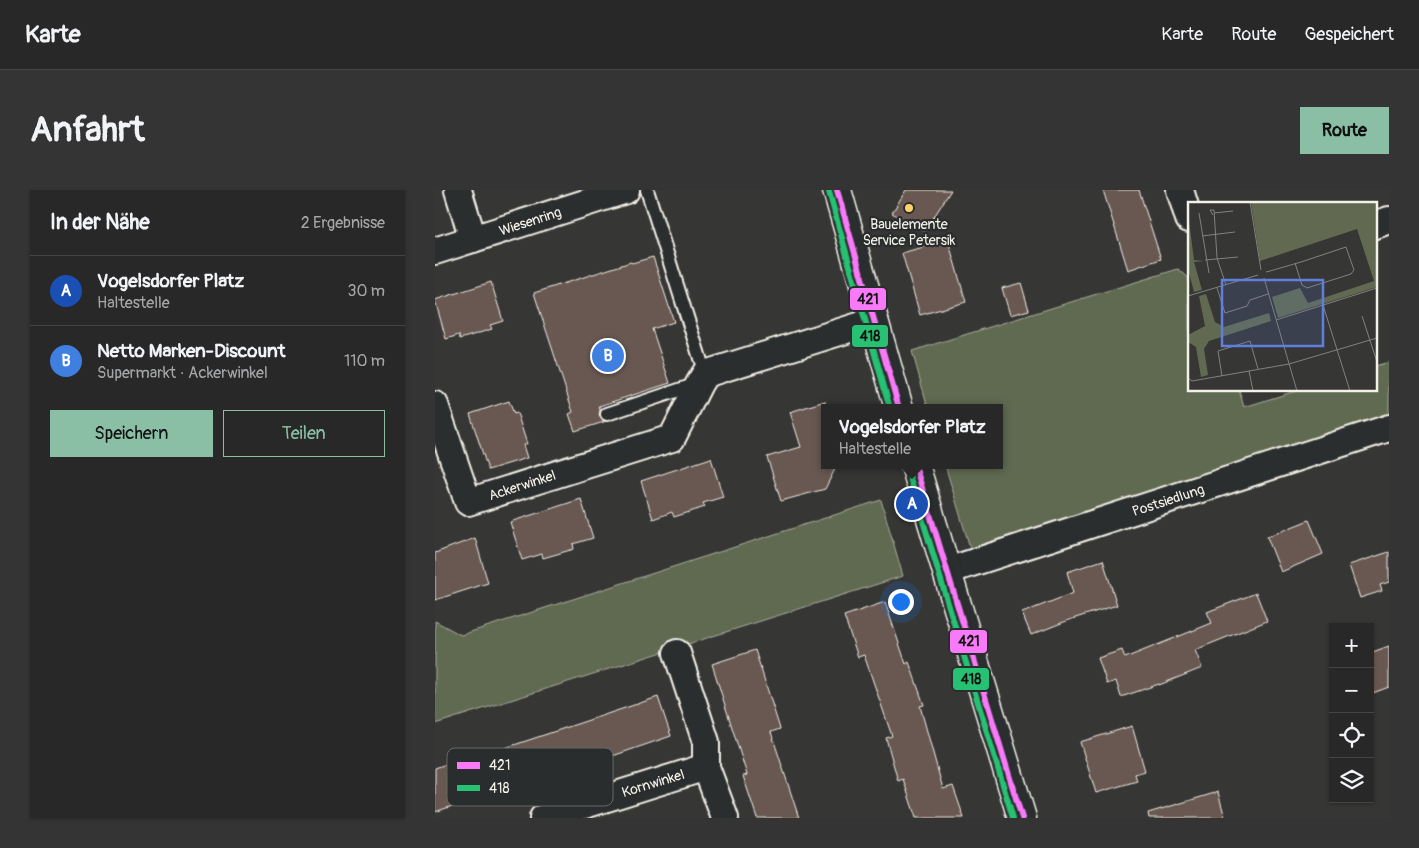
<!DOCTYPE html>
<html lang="de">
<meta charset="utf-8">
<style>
body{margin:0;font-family:Pangolin,sans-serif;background:#343434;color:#f1f3f6}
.controls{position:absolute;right:15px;bottom:15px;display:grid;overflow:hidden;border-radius:0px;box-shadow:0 1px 4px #0004}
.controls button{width:45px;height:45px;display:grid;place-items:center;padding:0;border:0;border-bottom:1px solid #444445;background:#282828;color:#f1f3f6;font:25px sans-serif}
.you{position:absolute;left:465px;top:411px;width:18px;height:18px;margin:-12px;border:4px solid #fff;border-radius:50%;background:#1a73e8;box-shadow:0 0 0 8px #1a73e833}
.badge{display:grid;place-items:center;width:32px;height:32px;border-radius:50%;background:#8abfa5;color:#fff;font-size:16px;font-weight:700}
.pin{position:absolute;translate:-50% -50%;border:2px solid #fff;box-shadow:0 1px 5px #0006}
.popup{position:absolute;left:386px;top:214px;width:182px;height:65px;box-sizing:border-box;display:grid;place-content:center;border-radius:0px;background:#282828;filter:drop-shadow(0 1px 4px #0005);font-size:16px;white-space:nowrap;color:#a5a6a8}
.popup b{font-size:19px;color:#f1f3f6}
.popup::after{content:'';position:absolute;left:50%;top:100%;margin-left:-10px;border:10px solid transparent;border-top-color:#282828}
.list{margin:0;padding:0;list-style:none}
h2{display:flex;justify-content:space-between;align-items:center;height:65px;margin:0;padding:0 20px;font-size:21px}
h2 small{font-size:16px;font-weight:400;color:#a5a6a8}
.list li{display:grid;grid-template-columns:32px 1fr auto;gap:15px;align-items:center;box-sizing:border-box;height:70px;padding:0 20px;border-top:1px solid #444445}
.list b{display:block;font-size:19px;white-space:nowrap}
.list p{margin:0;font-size:16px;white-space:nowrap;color:#a5a6a8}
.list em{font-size:16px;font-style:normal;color:#a5a6a8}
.actions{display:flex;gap:10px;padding:15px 20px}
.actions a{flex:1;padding:11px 0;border:1px solid #8abfa5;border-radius:0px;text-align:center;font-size:18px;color:#8abfa5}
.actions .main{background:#8abfa5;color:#111}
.icon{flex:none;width:28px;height:28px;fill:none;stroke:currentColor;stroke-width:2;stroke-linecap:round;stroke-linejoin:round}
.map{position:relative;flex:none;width:954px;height:628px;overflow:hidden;border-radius:0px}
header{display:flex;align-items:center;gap:30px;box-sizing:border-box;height:70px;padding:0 25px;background:#282828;border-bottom:1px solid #444445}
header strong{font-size:24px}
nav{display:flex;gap:28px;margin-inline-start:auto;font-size:18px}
.intro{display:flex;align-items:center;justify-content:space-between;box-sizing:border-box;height:120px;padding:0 30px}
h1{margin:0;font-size:35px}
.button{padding:12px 22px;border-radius:0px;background:#8abfa5;color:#111;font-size:18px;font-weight:700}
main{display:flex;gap:30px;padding:0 30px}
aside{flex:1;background:#282828;border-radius:0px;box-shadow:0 1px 4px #0004}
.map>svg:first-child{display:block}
.green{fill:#616a51;stroke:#aaae9c}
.building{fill:#685851;stroke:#f4f1e8}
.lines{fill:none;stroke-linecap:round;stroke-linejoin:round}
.lane-casing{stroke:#f4f1e8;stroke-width:16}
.street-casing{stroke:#f4f1e8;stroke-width:30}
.secondary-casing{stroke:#f4f1e8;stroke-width:31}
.lane{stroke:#2a2d2e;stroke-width:12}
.street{stroke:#2a2d2e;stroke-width:26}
.secondary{stroke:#2a2d2e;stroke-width:28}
.bus-1-casing{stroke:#2a2d2e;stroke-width:10}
.bus-2-casing{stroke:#2a2d2e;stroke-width:10}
.bus-1{stroke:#f97af9;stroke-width:6}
.bus-2{stroke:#26c172;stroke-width:6}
.poi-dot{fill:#ffd166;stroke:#2a2d2e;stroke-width:2}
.labels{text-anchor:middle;stroke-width:4.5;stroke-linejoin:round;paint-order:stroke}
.street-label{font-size:14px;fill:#f4f1e8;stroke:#2a2d2e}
.poi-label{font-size:14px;fill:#f4f1e8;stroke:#2a2d2e}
.inset-road{fill:none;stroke:#82817d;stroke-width:1}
.view{fill:#5e7fdd;fill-opacity:0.15;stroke:#5e7fdd;stroke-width:2.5}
.inset-edge{fill:none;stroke:#f4f1e8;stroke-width:2.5}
.key{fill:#2a2d2e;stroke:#676866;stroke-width:1}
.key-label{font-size:14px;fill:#f4f1e8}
.line-badge{stroke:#2a2d2e;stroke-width:2}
.pale-badge-label{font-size:14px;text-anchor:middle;font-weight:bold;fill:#111}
</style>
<header>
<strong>Karte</strong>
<nav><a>Karte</a><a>Route</a><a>Gespeichert</a></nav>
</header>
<div class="intro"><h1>Anfahrt</h1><a class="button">Route</a></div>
<main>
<aside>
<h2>In der Nähe<small>2 Ergebnisse</small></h2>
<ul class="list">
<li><span class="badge" style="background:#1a4fb4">A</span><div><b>Vogelsdorfer Platz</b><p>Haltestelle</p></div><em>30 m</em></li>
<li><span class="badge" style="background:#3f7fe0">B</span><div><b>Netto Marken-Discount</b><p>Supermarkt · Ackerwinkel</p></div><em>110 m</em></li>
</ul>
<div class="actions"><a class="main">Speichern</a><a>Teilen</a></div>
</aside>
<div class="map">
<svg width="954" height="628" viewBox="0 0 954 628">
<rect width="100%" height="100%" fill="#363635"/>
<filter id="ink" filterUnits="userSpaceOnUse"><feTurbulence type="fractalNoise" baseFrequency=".02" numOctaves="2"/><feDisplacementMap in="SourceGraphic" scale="10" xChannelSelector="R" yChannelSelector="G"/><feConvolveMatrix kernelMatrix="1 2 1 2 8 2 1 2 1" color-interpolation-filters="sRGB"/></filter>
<g filter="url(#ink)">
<!-- green -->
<g class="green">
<path d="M743 79 754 88V200H804L809 217 864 200H940V176L954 172V228L536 361 510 275H564V218H493L477 161Z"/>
<path d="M446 310 468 386 0 534V431L26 445Z"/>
</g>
<!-- building -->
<g class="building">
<path d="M471 0H516L490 41 457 23Z"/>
<path d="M668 0H704L726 69 693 80Z"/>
<path d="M513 50 531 112 485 125 467 63Z"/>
<path d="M218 67 239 132 217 139 235 193 164 216 165 220 164 226 169 232 140 241 134 224 138 222 99 103 196 72 197 73Z"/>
<path d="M56 92 68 131 55 135 57 139 25 149 24 145 11 149 0 110Z"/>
<path d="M586 93 594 120 575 125 567 98Z"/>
<path d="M74 211 79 224 82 223 92 254 88 255 92 268 53 280 35 224Z"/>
<path d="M390 211V275H402L390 299 346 311 332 267 366 257 355 222Z"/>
<path d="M276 268 288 307 268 313 270 317 239 327 237 322 218 329 206 291Z"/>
<path d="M146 309 158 348 138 354 139 359 108 368 107 364 87 370 75 332Z"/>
<path d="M874 330 888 364 846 382 832 347Z"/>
<path d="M40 348 53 393 0 410V363Z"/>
<path d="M954 362V392L945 395 947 401 925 408 914 375Z"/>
<path d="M668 370 682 415 634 430 596 445 587 423 638 403 632 382Z"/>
<path d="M821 403 832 431 760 460 767 478 724 495V494L686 507 681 491 672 494 663 468 687 460 690 468 777 433 772 422Z"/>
<path d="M450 412 471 474 474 472 489 515 485 516 508 599 518 596 529 628H481L468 589 463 591 451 548 457 546 429 465 423 467 409 426Z"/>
<path d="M954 456V497L935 504V463Z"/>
<path d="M320 460 345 539 336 542 364 628H322L308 586 312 585 277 474Z"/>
<path d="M223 507 236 546 160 572V570L59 604 58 602 0 622V578L17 572 19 575Z"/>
<path d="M697 536 710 581 700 584 702 591 661 603 645 552Z"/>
<path d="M783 602 790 628H714L713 623Z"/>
</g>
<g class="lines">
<!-- lane casing -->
<g class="lane-casing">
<g id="lane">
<path d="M212 0 270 184"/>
<path d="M172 224 262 194"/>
</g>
</g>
<!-- street casing -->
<g class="street-casing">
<g id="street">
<path d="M23 0 38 49"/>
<path d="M745 0 754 29"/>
<path d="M940 35 954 30"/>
<path d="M0 61 191 0"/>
<path d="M0 215 33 312 237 248 264 194 270 184 440 131"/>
<path d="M512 381 954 238"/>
<path d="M242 463 271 552V577"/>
<path d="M108 628 271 577 290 628"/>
</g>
</g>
<!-- secondary casing -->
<g class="secondary-casing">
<g id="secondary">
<path d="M402 0 464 218"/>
<path d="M480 275 509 372 587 628"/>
</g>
</g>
<!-- lane -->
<use href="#lane" class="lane"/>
<!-- street -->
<use href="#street" class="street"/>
<!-- secondary -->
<use href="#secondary" class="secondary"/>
<!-- bus-1 casing -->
<g class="bus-1-casing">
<g id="bus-1">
<path d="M402 0 464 218"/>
<path d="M480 275 587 628"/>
</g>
</g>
<!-- bus-2 casing -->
<g class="bus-2-casing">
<g id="bus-2">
<path d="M394 2 455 218"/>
<path d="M472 278 578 628"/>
</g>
</g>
<!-- bus-1 -->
<use href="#bus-1" class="bus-1"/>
<!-- bus-2 -->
<use href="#bus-2" class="bus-2"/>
</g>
</g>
<!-- markers -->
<circle class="poi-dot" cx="474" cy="18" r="5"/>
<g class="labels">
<!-- street labels -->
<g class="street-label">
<text transform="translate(95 31) rotate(-18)" y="5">Wiesenring</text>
<text transform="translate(87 295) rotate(-18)" y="5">Ackerwinkel</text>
<text transform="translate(733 310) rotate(-18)" y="5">Postsiedlung</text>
<text transform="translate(218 593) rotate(-17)" y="5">Kornwinkel</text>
</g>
<!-- poi labels -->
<g class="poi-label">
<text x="474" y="39">Bauelemente<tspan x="474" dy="16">Service Petersik</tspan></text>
</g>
</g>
<!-- overview -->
<g transform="translate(753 12)">
<rect width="189" height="189" fill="#363635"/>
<path d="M63 0H189V85L90 116 84 95 112 86 120 101 186 79 169 27 72 59ZM0 11 6 58 16 59 6 60 14 88 6 90 0 67ZM18 92 27 120 36 125 81 111 83 119 21 139 16 147 20 173 13 175 8 145 0 140V133L17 124 11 94Z" fill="#616a51"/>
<path class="inset-road" d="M62 0 73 68M11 11 21 71M26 11 45 9M25 13 22 8H26L29 56 38 83M14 34 47 30M17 58 50 55M78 70 82 69 113 60 158 45 166 68 163 72 119 86 114 83 107 61M76 76 109 189M29 86 37 111 59 104 62 98 80 92M0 94 70 73M135 103 162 189M174 114 189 160M88 118 189 86M61 169 65 189M34 174 30 149 62 139 70 167M0 176 4 179 101 162 189 136"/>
<path class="view" d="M34 78H135V144H34Z"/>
<rect width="189" height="189" class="inset-edge"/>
</g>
<!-- legend -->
<rect x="12" y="558" width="166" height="58" rx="8" class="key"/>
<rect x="22" y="572" width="23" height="7" fill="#f97af9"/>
<rect x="22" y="595" width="23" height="6" fill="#26c172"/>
<g class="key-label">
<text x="54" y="580">421</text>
<text x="54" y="603">418</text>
</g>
<g class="line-badge">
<rect x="414" y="97" width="38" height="24" rx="5" fill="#f97af9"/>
<rect x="416" y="134" width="38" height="24" rx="5" fill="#26c172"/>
<rect x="514" y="439" width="39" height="25" rx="5" fill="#f97af9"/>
<rect x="517" y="477" width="38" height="24" rx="5" fill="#26c172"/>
</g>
<g class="pale-badge-label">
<text x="433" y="114">421</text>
<text x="435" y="151">418</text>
<text x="534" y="456">421</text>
<text x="536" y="494">418</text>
</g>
</svg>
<div class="controls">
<button>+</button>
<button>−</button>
<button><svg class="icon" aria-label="locate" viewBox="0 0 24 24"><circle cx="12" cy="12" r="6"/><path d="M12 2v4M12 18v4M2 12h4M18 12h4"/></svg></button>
<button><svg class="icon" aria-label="layers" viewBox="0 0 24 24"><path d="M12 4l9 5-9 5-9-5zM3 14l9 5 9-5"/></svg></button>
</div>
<div class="you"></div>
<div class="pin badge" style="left:477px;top:314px;background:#1a4fb4">A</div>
<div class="popup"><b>Vogelsdorfer Platz</b>Haltestelle</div>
<div class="pin badge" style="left:173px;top:166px;background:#3f7fe0">B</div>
</div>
</main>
